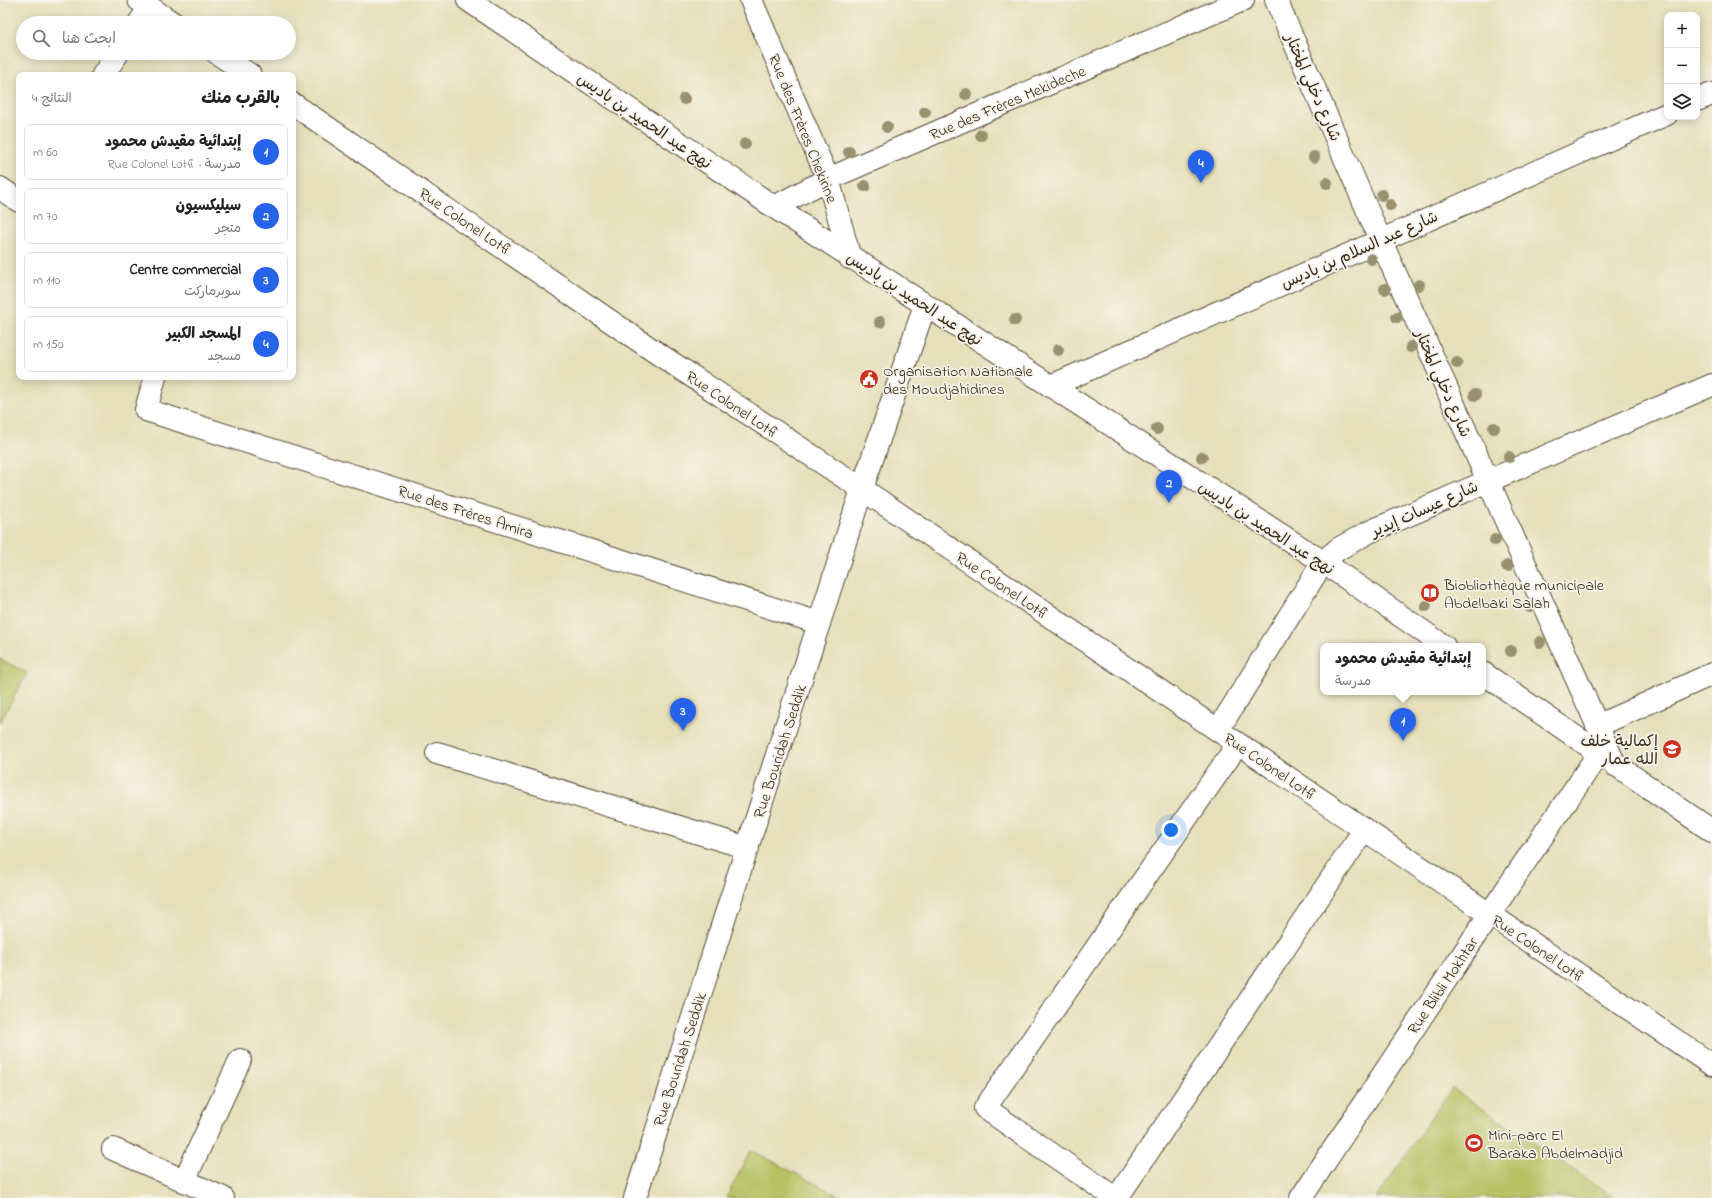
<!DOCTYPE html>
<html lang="ar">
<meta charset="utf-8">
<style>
body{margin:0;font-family:"Indie Flower","Playpen Sans Arabic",sans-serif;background:#f6f6f6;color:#222;direction:rtl}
.controls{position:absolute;right:12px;top:12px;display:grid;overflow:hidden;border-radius:8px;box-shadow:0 2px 10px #0003}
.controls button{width:36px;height:36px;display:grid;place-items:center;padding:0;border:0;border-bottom:1px solid #e0e0e0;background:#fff;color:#222;font:20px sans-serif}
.you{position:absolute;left:1171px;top:830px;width:14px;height:14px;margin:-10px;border:3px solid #fff;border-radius:50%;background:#1a73e8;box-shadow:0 0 0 6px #1a73e833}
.badge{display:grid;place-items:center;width:26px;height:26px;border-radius:50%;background:#2563eb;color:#fff;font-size:13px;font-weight:700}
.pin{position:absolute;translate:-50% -33px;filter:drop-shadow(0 1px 2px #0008)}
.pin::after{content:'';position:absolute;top:21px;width:14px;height:12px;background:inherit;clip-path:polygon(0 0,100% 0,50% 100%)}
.popup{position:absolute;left:1320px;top:643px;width:166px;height:52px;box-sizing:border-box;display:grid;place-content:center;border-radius:8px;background:#fff;filter:drop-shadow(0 1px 3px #0005);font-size:13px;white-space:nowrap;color:#767676}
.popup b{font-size:15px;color:#222}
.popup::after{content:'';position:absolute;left:50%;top:100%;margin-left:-8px;border:8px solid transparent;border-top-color:#fff}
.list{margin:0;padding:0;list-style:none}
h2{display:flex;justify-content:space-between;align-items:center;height:52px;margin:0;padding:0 16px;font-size:17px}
h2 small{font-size:13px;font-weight:400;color:#767676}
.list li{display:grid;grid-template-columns:26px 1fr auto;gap:12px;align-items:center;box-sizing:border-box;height:56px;margin:0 8px 8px;padding:0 8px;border:1px solid #e0e0e0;border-radius:8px}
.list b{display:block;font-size:15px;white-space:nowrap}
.list p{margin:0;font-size:13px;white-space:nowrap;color:#767676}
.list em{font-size:13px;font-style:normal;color:#767676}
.icon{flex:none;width:22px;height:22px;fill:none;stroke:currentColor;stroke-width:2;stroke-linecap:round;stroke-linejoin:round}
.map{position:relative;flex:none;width:1712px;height:1198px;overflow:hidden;direction:ltr}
.search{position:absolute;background:#fff;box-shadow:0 2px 10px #0003;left:16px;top:16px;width:280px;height:44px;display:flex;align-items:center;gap:10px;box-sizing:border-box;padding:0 14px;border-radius:22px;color:#767676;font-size:15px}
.panel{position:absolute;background:#fff;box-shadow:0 2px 10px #0003;left:16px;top:72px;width:280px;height:308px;border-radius:8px;direction:rtl}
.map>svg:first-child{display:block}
.green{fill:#b6c264;stroke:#787641}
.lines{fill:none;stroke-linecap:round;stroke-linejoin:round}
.minor-casing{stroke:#554535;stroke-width:24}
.major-casing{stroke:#554535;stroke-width:24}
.minor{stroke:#fff;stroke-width:22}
.major{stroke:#fff;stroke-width:22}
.tree{fill:#99906e}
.labels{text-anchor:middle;stroke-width:3.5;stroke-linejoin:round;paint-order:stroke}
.street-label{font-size:16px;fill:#3b2a1e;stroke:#f7f3e8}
.poi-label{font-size:16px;fill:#3b2a1e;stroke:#f7f3e8;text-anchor:start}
</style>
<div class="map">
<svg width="1712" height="1198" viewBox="0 0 1712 1198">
<rect width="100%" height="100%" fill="#f7f3e8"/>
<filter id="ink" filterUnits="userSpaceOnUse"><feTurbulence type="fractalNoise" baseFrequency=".025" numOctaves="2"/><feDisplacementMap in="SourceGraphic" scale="8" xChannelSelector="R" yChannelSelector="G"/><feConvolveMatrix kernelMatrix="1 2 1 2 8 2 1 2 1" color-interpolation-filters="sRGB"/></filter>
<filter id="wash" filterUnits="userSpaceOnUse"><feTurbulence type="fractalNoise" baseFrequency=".012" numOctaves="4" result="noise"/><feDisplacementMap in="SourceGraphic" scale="16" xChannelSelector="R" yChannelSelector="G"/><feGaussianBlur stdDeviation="0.9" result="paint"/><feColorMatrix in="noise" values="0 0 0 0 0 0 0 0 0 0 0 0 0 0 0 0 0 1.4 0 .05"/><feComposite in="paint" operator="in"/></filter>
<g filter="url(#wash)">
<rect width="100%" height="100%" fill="#e6dfba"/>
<!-- green -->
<g class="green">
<path d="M0 659 27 673 0 723Z"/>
<path d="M1452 1088 1615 1198H1376Z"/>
<path d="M751 1150 843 1198H726Z"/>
</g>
</g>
<g filter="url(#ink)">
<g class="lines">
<!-- minor casing -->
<g class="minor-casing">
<g id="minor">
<path d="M139 0 173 23"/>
<path d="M751 0 828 179 850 258"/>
<path d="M1276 0 1380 239 1615 765"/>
<path d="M139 23 150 7"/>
<path d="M217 53 250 75"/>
<path d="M103 75 118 53"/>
<path d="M1697 100 1712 94"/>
<path d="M293 104 651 349 862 489 1712 1065"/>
<path d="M0 188 19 201"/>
<path d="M774 207 828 179 1243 0"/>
<path d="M155 377 146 410 819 623"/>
<path d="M1051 386 1667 114"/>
<path d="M1597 726 1712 674"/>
<path d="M1218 730 1323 562 1338 549 1369 532 1712 385"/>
<path d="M437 753 748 848"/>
<path d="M113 1149 223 1198"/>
<path d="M184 1181 240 1060"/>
<path d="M1115 1198 985 1108 1238 744"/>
<path d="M1117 1198 1364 830"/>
<path d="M1301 1198 1489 915 1599 753"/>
</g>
</g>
<!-- major casing -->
<g class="major-casing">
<g id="major">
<path d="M468 0 774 207 1323 562 1444 646"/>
<path d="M1483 673 1712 831"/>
<path d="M635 1198 862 489 925 305"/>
</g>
</g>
<!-- minor -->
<use href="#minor" class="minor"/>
<!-- major -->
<use href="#major" class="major"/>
</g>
<!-- trees -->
<g class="tree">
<circle cx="966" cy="94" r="6"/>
<circle cx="684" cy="99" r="6"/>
<circle cx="925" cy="112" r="6"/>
<circle cx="887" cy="127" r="6"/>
<circle cx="981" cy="135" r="6"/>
<circle cx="745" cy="144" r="6"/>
<circle cx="849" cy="152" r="6"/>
<circle cx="1314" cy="157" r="6"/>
<circle cx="1327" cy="183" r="6"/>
<circle cx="865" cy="186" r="6"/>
<circle cx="1382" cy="195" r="6"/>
<circle cx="1390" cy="205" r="6"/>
<circle cx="1371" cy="259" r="6"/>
<circle cx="1419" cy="285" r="6"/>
<circle cx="1385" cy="289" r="6"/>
<circle cx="1397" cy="317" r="6"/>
<circle cx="1015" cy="320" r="6"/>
<circle cx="880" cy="322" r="6"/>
<circle cx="1411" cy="347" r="6"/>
<circle cx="1058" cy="350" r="6"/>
<circle cx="1457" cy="363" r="6"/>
<circle cx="1475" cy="395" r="6"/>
<circle cx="1494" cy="428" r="6"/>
<circle cx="1157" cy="429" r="6"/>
<circle cx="1202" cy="457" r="6"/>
<circle cx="1509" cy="457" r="6"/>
<circle cx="1495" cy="540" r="6"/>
<circle cx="1507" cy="566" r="6"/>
<circle cx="1426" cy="606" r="6"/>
<circle cx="1530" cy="607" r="6"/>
<circle cx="1540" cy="642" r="6"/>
<circle cx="1511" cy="651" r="6"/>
</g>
</g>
<!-- icons -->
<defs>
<g id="civic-disc" transform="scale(1)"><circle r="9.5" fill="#c8321e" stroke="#f7f3e8"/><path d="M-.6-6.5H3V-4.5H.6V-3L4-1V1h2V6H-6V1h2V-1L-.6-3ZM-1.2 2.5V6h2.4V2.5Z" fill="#fff"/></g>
<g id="library-disc" transform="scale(1)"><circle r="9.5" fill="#c8321e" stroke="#f7f3e8"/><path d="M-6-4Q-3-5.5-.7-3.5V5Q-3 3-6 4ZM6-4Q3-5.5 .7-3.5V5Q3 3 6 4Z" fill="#fff"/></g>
<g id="school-disc" transform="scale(1)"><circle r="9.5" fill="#c8321e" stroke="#f7f3e8"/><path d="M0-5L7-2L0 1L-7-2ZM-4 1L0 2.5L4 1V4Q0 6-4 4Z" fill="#fff"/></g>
<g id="stadium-disc" transform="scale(1)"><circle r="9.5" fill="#c8321e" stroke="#f7f3e8"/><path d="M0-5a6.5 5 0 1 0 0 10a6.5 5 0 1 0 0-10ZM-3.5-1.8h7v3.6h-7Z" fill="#fff"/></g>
</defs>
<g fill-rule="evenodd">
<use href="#civic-disc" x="869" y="379"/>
<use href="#library-disc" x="1430" y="593"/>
<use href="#school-disc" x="1672" y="749"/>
<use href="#stadium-disc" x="1474" y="1143"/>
</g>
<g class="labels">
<!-- street labels -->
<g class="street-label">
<text transform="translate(1314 87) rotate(66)" y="6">شارع دخلي المختار</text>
<text transform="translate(1007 102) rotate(-23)" y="6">Rue des Frères Mekideche</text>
<text transform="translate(645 120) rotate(34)" y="6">نهج عبد الحميد بن باديس</text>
<text transform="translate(804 128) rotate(68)" y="6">Rue des Frères Chekirine</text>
<text transform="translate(466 221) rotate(34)" y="6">Rue Colonel Lotfi</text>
<text transform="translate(1359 249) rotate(-24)" y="6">شارع عبد السلام بن باديس</text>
<text transform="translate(915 298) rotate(33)" y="6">نهج عبد الحميد بن باديس</text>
<text transform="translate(1444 383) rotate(66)" y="6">شارع دخلي المختار</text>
<text transform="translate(733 404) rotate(34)" y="6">Rue Colonel Lotfi</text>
<text transform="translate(1424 508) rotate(-24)" y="6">شارع عيسات إيدير</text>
<text transform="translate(466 511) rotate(18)" y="6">Rue des Frères Amira</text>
<text transform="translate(1267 527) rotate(33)" y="6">نهج عبد الحميد بن باديس</text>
<text transform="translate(1003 585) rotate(34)" y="6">Rue Colonel Lotfi</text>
<text transform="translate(779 751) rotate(-72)" y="6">Rue Bouridah Seddik</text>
<text transform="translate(1271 766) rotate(34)" y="6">Rue Colonel Lotfi</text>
<text transform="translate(1539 948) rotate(34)" y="6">Rue Colonel Lotfi</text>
<text transform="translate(1442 985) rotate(-56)" y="6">Rue Blibli Mokhtar</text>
<text transform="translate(679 1059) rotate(-72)" y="6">Rue Bouridah Seddik</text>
</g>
<!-- poi labels -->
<g class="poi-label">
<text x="883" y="376">Organisation Nationale<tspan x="883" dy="18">des Moudjahidines</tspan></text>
<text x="1444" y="590">Biobliothèque municipale<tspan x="1444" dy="18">Abdelbaki Salah</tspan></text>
<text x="1658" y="746" text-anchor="end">إكمالية خلف<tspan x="1658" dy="18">الله عمار</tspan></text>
<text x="1488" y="1140">Mini-parc El<tspan x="1488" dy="18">Baraka Abdelmadjid</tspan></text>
</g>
</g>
</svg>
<div class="controls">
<button>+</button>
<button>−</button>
<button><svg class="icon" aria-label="layers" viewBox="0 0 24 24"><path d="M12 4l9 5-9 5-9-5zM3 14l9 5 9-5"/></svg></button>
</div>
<div class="you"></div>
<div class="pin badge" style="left:1403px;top:741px">1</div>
<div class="popup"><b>إبتدائية مقيدش محمود</b>مدرسة</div>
<div class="pin badge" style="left:1169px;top:503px">2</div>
<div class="pin badge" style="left:683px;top:731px">3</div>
<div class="pin badge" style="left:1201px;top:183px">4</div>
<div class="search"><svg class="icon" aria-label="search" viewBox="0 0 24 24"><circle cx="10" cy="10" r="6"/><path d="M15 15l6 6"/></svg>ابحث هنا</div>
<section class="panel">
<h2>بالقرب منك<small>النتائج: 4</small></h2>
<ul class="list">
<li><span class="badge">1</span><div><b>إبتدائية مقيدش محمود</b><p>مدرسة · Rue Colonel Lotfi</p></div><em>60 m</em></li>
<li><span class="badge">2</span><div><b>سيليكسيون</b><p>متجر</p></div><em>70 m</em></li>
<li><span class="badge">3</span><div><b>Centre commercial</b><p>سوبرماركت</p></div><em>110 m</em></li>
<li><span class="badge">4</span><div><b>المسجد الكبير</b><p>مسجد</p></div><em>150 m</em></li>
</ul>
</section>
</div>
